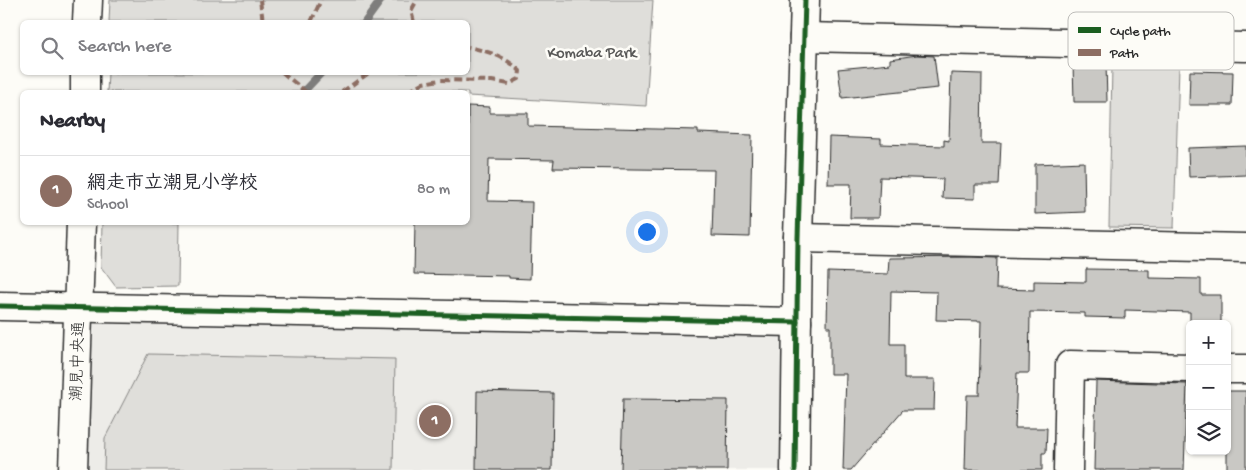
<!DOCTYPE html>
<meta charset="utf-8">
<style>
body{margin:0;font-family:"Gochi Hand","Klee One",sans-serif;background:#f7f7f7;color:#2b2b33}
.controls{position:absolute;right:15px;bottom:15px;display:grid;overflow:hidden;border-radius:8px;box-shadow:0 1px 4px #0004}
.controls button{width:45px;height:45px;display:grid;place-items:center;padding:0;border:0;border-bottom:1px solid #e1e1e2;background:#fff;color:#2b2b33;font:25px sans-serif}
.you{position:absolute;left:646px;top:231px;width:18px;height:18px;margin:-12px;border:4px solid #fff;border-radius:50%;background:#1a73e8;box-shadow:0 0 0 8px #1a73e833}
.badge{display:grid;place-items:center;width:32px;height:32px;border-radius:50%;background:#0f766e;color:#fff;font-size:16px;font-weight:700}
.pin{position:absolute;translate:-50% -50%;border:2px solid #fff;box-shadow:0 1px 5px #0006}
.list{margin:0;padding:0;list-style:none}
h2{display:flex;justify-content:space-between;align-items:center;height:65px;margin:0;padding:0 20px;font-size:21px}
h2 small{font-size:16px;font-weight:400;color:#7c7c81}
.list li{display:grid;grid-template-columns:32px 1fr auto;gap:15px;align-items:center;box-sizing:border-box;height:70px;padding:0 20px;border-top:1px solid #e1e1e2}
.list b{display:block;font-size:19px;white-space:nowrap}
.list p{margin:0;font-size:16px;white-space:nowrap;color:#7c7c81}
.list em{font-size:16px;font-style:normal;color:#7c7c81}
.icon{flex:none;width:28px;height:28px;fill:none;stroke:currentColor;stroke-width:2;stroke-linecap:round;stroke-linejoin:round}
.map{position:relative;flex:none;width:1246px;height:470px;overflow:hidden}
.search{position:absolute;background:#fff;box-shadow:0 1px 4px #0004;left:20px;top:20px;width:450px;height:55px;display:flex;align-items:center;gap:12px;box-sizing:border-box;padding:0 18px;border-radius:8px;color:#7c7c81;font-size:19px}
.panel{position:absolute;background:#fff;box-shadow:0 1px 4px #0004;left:20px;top:90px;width:450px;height:135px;border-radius:8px}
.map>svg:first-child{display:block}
.built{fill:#edece8}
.green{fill:#dfdeda;stroke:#858482}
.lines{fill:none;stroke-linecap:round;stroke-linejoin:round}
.stream{stroke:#7e7d7b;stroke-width:8}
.building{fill:#c9c8c4;stroke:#2b2b2b}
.minor-casing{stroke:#2b2b2b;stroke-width:31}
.tertiary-casing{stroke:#2b2b2b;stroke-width:31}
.minor{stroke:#fdfcf7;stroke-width:28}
.tertiary{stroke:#fdfcf7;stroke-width:28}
.quiet{stroke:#8d6e63;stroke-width:4;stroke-dasharray:8 4;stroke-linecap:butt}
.cycleway-casing{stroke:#fdfcf7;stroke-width:8}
.cycleway{stroke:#1b5e20;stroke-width:5}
.labels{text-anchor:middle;stroke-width:5;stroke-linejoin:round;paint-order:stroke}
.park-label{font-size:16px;fill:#585857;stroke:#fdfcf7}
.street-label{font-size:16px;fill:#2b2b2b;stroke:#fdfcf7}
.key{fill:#fdfcf7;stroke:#bebdba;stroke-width:1}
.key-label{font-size:14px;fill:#2b2b2b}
</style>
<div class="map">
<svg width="1246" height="470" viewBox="0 0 1246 470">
<rect width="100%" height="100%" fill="#fdfcf7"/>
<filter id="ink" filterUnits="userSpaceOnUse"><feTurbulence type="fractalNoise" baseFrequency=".02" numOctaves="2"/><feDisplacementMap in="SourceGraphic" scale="10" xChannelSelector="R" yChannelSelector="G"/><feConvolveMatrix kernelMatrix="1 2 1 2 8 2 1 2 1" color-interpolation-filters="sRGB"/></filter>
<g filter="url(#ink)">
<!-- built -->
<path class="built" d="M78 309 797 322 795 470H73Z"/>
<!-- green -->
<g class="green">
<path d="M110 0H653L646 106 468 96V92H107L108 73 468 72V22H109Z"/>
<path d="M1112 65 1179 66 1174 228 1109 227Z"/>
<path d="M102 223H179L178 286 116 287 101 267Z"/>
<path d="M148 354 395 359 393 470H104L105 438Z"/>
</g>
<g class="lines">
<!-- stream -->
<g class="stream">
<path d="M365 22 381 0"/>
<path d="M303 92 322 72"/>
</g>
</g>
<!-- building -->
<g class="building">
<path d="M917 55 934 56 938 88 842 98 838 69 890 64V59Z"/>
<path d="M1073 63H1106L1107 102H1074Z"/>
<path d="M1190 71 1233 72 1232 105H1189Z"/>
<path d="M951 73 982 74 981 143H1001L999 185H975V199L942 198 943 179 880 177 878 218H850L851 184H828L829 137 881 139V144L944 146V140L949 141Z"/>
<path d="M468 106 490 107V113H528V126L698 130V133L752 135 750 237 712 236 714 170 553 168 554 160 489 159 488 201 532 202 530 279 509 278V276L414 274 415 222H468Z"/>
<path d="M1246 146V175L1189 177 1188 148Z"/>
<path d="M1084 162 1085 212 1035 214V164Z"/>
<path d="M971 257 997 258 996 289 1034 290V281L1086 282V269L1149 270V278L1201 279V295H1221V324H1190V312L1125 310V318L1085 317V313L1030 312 1029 373H1017L1015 428H1047L1046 453H1042V470H965L967 395H979L981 321 936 320 937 292 891 291 890 344H904V379H935L934 410H903L851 470H843L846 374H830V327H827L828 272 888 274 889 258Z"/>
<path d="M1096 381 1187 384 1184 470H1094Z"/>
<path d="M477 391 553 393 552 470H476Z"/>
<rect x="1227" y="391" width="19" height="79"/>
<path d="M623 399 728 400 727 470H621Z"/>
</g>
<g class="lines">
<!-- minor casing -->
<g class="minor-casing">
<g id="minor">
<path d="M804 37 1246 47"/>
<path d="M798 238 1246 248"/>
<path d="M0 306 797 322"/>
<path d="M1227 369H1246"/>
<path d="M1068 470 1070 365 1190 368"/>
</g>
</g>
<!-- tertiary casing -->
<g class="tertiary-casing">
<g id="tertiary">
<path d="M87 22 88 0"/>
<path d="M85 92V72"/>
<path d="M73 470 81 222"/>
<path d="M795 470 798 238 805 0"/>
</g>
</g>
<!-- minor -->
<use href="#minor" class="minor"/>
<!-- tertiary -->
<use href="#tertiary" class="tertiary"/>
<!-- quiet -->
<g class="quiet">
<path d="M260 0 263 22"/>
<path d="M311 22 321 0"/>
<path d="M414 22 411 11 417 0"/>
<path d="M282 72 306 92"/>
<path d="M342 92 370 72"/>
<path d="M408 92 423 83 440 80 492 81 509 84 519 79 520 71C505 56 487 51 468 47"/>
</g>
<!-- cycleway casing -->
<g class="cycleway-casing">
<g id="cycleway">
<path d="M0 306 797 322"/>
<path d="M795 470 798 238 805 0"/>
</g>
</g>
<!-- cycleway -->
<use href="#cycleway" class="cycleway"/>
</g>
</g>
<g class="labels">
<!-- park labels -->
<g class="park-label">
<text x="592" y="57">Komaba Park</text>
</g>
<!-- street labels -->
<g class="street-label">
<text transform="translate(76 361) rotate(-88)" y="6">潮見中央通</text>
</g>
</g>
<!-- legend -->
<rect x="1068" y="12" width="166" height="58" rx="8" class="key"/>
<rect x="1078" y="27" width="23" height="6" fill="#1b5e20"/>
<rect x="1078" y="49" width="23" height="7" fill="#8d6e63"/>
<g class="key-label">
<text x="1110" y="35">Cycle path</text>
<text x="1110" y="57">Path</text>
</g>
</svg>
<div class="controls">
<button>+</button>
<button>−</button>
<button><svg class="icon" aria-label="layers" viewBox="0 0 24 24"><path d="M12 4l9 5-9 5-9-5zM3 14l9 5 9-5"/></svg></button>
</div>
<div class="you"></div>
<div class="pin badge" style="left:435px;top:421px;background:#8d6e63">1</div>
<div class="search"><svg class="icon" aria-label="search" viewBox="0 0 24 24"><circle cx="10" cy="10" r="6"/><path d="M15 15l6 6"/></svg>Search here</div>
<section class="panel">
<h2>Nearby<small></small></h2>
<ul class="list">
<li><span class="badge" style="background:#8d6e63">1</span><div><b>網走市立潮見小学校</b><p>School</p></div><em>80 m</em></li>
</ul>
</section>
</div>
